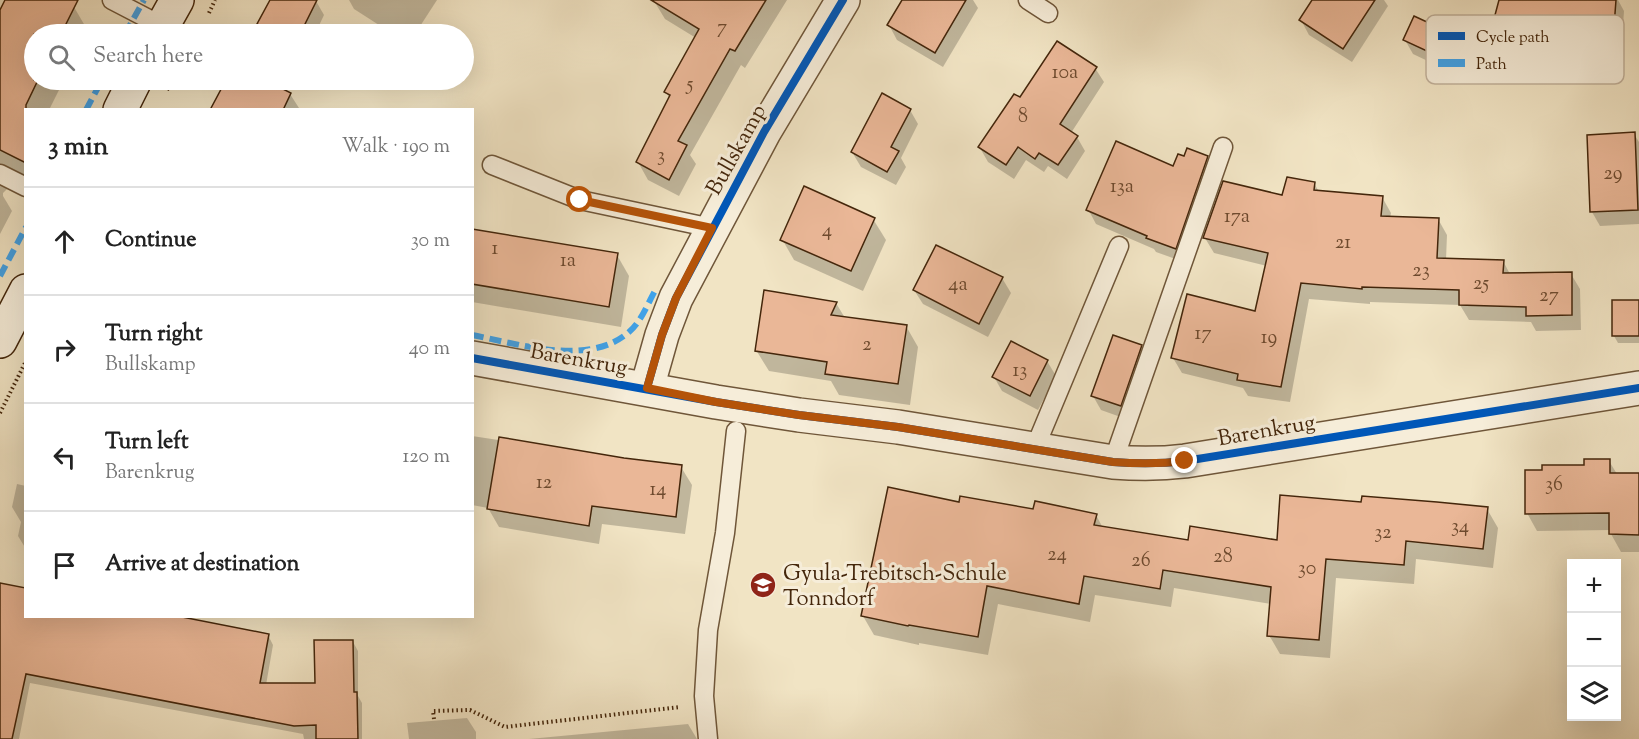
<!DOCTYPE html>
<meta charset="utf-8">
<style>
body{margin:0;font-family:"Sorts Mill Goudy",serif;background:#f6f6f6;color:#222}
.controls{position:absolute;right:18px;bottom:18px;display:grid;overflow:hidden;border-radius:0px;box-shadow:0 6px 24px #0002}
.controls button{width:54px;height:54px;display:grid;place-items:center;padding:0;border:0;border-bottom:2px solid #e0e0e0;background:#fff;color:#222;font:30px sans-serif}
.stop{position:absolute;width:18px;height:18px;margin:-14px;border:4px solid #b45309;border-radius:50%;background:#fff}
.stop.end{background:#b45309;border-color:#fff;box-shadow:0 2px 6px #0008}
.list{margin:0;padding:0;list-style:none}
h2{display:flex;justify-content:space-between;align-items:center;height:78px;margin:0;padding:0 24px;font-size:26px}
h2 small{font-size:20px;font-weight:400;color:#767676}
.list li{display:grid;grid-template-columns:39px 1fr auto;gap:18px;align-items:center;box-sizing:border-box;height:108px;padding:0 24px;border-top:2px solid #e0e0e0}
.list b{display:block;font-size:22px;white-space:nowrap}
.list p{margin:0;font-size:20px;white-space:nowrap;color:#767676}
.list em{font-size:20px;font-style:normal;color:#767676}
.icon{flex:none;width:33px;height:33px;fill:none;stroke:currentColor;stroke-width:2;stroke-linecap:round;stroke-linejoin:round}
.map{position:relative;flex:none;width:1639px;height:739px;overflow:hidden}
.search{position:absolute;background:#fff;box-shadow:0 6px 24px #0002;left:24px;top:24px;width:450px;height:66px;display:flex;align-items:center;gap:15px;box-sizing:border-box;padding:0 21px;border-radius:33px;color:#767676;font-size:22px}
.panel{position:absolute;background:#fff;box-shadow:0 6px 24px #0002;left:24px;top:108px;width:450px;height:510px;border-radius:0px}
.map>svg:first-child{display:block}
.shadow{fill:#0003}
.building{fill:#eab797;stroke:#44260b;stroke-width:1.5}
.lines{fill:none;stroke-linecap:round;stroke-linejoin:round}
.lane-casing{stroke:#6f5639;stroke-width:21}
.street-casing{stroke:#6f5639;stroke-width:36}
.secondary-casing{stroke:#44260b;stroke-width:36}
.path{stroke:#44260b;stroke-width:4;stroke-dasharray:1.5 3;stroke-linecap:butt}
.lane{stroke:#f6edd9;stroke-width:18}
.street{stroke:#f6edd9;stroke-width:33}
.secondary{stroke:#f6edd9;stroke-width:33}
.quiet{stroke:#3fa2e9;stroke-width:6;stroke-dasharray:12 6;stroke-linecap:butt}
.cycleway-casing{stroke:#f6edd9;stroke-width:11}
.cycleway{stroke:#0057b8;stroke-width:8}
.route{stroke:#b45309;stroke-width:8}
.labels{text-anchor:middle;stroke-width:6;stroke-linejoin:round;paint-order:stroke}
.number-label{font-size:20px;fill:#6e4a2e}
.street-label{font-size:22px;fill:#44260b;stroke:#f6edd9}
.poi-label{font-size:22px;fill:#44260b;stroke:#f6edd9;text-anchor:start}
.key{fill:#f6edd9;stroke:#c1b19b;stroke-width:1.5}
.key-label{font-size:16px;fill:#44260b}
</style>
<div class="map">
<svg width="1639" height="739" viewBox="0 0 1639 739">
<rect width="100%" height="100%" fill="#f1e4c4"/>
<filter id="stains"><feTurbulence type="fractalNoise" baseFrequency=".00333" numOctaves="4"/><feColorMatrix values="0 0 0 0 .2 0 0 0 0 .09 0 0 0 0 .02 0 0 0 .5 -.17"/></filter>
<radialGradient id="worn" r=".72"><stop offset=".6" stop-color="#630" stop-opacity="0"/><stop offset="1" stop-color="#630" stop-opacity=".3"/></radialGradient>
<!-- shadow -->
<g class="shadow">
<path d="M7 0H60L74 7 88 31 86 34H34V80H64L49 110H26V184L8 188 3 193V196L12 211 0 234V13Z"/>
<path d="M271 0 316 1 324 15 315 34H254Z"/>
<path d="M349 0H437L415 34H393L354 9Z"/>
<path d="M655 0H787L745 68 741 65 690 155 696 164 679 196 648 180 638 162 670 99 666 92 696 38 665 19 654 1Z"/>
<path d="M904 0H973L978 8 943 67 897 40 889 25Z"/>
<path d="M1314 0H1384L1388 6 1352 62 1309 35 1301 20Z"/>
<path d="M1501 0H1618L1624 11 1620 68 1569 64 1501 44 1492 30Z"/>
<path d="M1452 35 1461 49 1451 72 1413 54 1405 40Z"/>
<path d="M1095 68 1104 82 1071 133 1077 137 1085 151 1067 179 1048 166 1044 172 1026 160 1014 179 988 162 980 148 1020 99Z"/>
<path d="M227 80H292L286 92 290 94 299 108 298 110H212Z"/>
<path d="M910 110 918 124 901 158 906 167 896 185 861 167 852 152Z"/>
<path d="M1634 134 1639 142V224L1600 226 1592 212Z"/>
<path d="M1207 157 1215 172 1184 262 1156 252 1154 249 1096 224 1088 209 1174 168 1185 158Z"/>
<path d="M1314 183 1319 192 1382 197 1391 213 1390 218 1438 219 1447 235 1446 260 1503 261 1510 274H1571L1580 289 1581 330 1536 331 1531 322 1469 320 1460 305 1370 302V304L1309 299 1290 402 1248 396 1243 388 1182 373 1173 358 1256 313 1267 266 1214 253 1205 238 1284 197Z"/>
<path d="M873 219 886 240 863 291 794 260 782 239Z"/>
<path d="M472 231 617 255 629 276 621 327 472 302Z"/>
<path d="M936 247 1002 278 1011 293 988 337 923 304 914 290Z"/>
<path d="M1639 302V343H1618L1614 336Z"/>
<path d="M836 303 845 318 906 326 918 347 910 405 839 395 831 381 769 371 756 350Z"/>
<path d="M1141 347 1149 361 1129 420 1101 410 1093 396Z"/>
<path d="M1047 361 1056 376 1038 410 1002 391 994 377Z"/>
<path d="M472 436 681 467 692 485 685 534 602 524 599 544 499 527 488 508 472 505Z"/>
<path d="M1609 461 1617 474 1639 475V552H1621L1611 534V530L1537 531 1527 513 1586 466Z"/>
<path d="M17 484 26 486V549L18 536 21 522 12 507Z"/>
<path d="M1363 503 1487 509 1498 528 1493 568 1416 559 1414 584 1336 578 1330 658 1280 654 1269 635 1271 604 1174 588 1171 607 1095 595 1090 622 998 604 988 655 919 643V645L874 635 863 616 960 504 1034 511 1096 515 1103 528 1190 542 1278 541Z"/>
<path d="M0 584 26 616 268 635 273 645 266 685H316L353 642 358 651V696L362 703V739H304L303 734 30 683 19 739H0Z"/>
<path d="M467 718 476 732V739H409L407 723Z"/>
<path d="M688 724 697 739H529Z"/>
</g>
<!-- building -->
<g class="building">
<path d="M5 0H78L61 34H34V80H38L26 105V163L0 150V10Z"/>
<path d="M270 0H317L300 34H277L257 24Z"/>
<path d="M651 0H766L735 51 730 49 678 141 687 145 669 180 636 162 670 95 664 92 699 29Z"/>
<path d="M902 0H966L935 53 887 25Z"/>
<path d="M1312 0H1375L1343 49 1299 20Z"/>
<path d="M1499 0H1616L1612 54 1560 50 1491 30Z"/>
<path d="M1414 16 1453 34 1442 58 1403 40Z"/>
<path d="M1057 41 1097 67 1060 124 1078 136 1058 165 1039 153 1035 159 1018 147 1006 165 978 147 1014 94 1020 97Z"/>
<path d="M226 80H265L291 93 283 110H210Z"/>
<path d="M882 93 911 109 891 147 899 151 887 172 851 152Z"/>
<path d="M1635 132 1638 210 1590 212 1587 135Z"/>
<path d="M1116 141 1173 166 1178 154 1184 156 1187 148 1208 156 1176 249 1146 238 1147 236 1086 210Z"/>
<path d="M1287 177 1315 182 1314 190 1383 196 1381 216 1439 218 1437 258 1504 260 1503 273 1572 272V315L1526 316V307L1459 305V290L1362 287V289L1301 283 1281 387 1237 380 1238 374 1171 358 1187 294 1255 311 1268 253 1203 238 1223 181 1282 195Z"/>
<path d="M804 186 875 218 851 271 780 240Z"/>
<path d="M472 229 618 253 609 307 472 284Z"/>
<path d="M936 245 1003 277 979 324 913 290Z"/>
<path d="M764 290 837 302 831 315 907 325 898 384 825 374 827 362 755 351Z"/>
<rect x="1612" y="300" width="27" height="36"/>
<path d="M1113 335 1142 345 1121 406 1091 396Z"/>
<path d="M1011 341 1048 360 1030 396 992 377Z"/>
<path d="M499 437 624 458 682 465 676 517 592 506 589 526 487 509Z"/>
<path d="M1584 459H1610V473H1639V535L1609 534V513L1525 514V470H1542V465H1584Z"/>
<path d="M888 487 959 502 960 496 1033 509 1035 501 1097 514 1094 525 1188 540 1190 526 1277 540 1280 495 1361 502 1362 496 1437 502 1488 507 1483 549 1406 541 1404 565 1326 559 1319 640 1267 636 1271 587 1163 570 1160 589 1084 576 1079 604 987 586 978 637 909 625 908 626 861 616Z"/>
<path d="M0 583 26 588V616H177L269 634 260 683H315L314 640H353L354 692H357L358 739H316V725L294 726 26 674 12 739H0Z"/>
</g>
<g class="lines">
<!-- lane casing -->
<g class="lane-casing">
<g id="lane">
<path d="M112 0 162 26"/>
<path d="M1028 0 1048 13"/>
<path d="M492 165 580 200 712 228"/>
<path d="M0 174 26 187"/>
<path d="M1034 450 1119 246"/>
<path d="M1113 462 1223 147"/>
<path d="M708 739 704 696 708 630 725 533 736 431"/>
</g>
</g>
<!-- street casing -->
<g class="street-casing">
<g id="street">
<path d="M472 358 716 402 799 415 898 427 1113 462C1138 464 1161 464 1185 461L1639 388"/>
<path d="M647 388 662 335 676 298 764 132 843 0"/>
</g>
</g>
<!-- secondary casing -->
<g class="secondary-casing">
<g id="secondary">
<path d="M158 34 177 0"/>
<path d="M120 110 135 80"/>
<path d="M0 341 26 291"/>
</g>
</g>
<!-- path -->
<g class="path">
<path d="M209 13 215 0"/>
<path d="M167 90 173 80"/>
<path d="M0 413 25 363"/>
<path d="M434 719 433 711 470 710 505 727 680 707"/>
</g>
<!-- lane -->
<use href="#lane" class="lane"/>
<!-- street -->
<use href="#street" class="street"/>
<!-- secondary -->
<use href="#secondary" class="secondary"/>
<!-- quiet -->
<g class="quiet">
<path d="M125 34 144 0"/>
<path d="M86 110 102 80"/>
<path d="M0 276 26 227"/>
<path d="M472 335C519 344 589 367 629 332 641 322 648 303 656 289"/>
</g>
<!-- cycleway casing -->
<g class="cycleway-casing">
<g id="cycleway">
<path d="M472 358 716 402 799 415 898 427 1113 462C1138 464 1161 464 1185 461L1639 388"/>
<path d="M647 388 662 335 676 298 764 132 843 0"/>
</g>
</g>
<!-- cycleway -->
<use href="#cycleway" class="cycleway"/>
</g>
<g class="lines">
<!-- route -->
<path class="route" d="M580 200 712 228 676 298 662 335 647 388 716 402 799 415 898 427 1113 462C1138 464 1161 464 1185 461"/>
</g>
<!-- icons -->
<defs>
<g id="school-disc" transform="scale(1.35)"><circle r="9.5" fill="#8f2418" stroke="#f6edd9"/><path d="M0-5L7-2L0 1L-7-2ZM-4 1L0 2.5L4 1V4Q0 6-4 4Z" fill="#fff"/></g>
</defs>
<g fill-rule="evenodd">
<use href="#school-disc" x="763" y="585"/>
</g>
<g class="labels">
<!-- number labels -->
<g class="number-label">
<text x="722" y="33">7</text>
<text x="1065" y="78">10a</text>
<text x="690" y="90">5</text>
<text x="1023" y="122">8</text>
<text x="661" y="161">3</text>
<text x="1613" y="179">29</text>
<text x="1122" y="192">13a</text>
<text x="1237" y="222">17a</text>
<text x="827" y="236">4</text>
<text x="1343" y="248">21</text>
<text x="495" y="254">1</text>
<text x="568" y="266">1a</text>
<text x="1421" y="276">23</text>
<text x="1481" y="289">25</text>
<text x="958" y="290">4a</text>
<text x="1549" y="301">27</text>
<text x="1203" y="339">17</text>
<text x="1269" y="343">19</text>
<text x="867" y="350">2</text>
<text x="1020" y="376">13</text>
<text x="544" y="488">12</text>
<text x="1554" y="490">36</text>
<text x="658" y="495">14</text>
<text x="1460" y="532">34</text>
<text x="1383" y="538">32</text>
<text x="1057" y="560">24</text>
<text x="1223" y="562">28</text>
<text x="1141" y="566">26</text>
<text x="1307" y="574">30</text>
</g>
<!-- street labels -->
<g class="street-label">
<text transform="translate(735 149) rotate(-61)" y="8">Bullskamp</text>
<text transform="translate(579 358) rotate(10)" y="8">Barenkrug</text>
<text transform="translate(1266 429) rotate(-10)" y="8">Barenkrug</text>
</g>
<!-- poi labels -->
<g class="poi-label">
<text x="783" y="580">Gyula-Trebitsch-Schule<tspan x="783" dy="25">Tonndorf</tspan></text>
</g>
</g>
<!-- legend -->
<rect x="1426" y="15" width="198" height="69" rx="9" class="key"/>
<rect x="1438" y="32" width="27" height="8" fill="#0057b8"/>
<rect x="1438" y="59" width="27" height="8" fill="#3fa2e9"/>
<g class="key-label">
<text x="1476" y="42">Cycle path</text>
<text x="1476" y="69">Path</text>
</g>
<rect width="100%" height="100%" filter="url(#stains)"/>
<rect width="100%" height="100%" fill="url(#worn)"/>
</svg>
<div class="controls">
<button>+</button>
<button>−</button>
<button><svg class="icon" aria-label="layers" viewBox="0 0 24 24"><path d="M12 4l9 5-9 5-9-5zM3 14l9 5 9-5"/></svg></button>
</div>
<div class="stop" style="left:580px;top:200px"></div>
<div class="stop end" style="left:1185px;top:461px"></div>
<div class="search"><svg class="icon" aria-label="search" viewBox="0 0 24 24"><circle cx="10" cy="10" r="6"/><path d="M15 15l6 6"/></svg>Search here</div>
<section class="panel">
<h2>3 min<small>Walk · 190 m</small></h2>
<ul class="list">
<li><svg class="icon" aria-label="ahead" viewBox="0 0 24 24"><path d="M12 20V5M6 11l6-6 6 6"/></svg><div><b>Continue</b></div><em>30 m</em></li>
<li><svg class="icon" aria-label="right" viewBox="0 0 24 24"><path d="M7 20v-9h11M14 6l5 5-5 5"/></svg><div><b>Turn right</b><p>Bullskamp</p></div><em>40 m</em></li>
<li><svg class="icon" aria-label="left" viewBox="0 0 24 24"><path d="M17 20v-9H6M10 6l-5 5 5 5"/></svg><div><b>Turn left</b><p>Barenkrug</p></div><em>120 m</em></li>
<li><svg class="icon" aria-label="arrive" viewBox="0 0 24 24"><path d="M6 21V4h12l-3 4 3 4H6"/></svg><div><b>Arrive at destination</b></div></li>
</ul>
</section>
</div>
